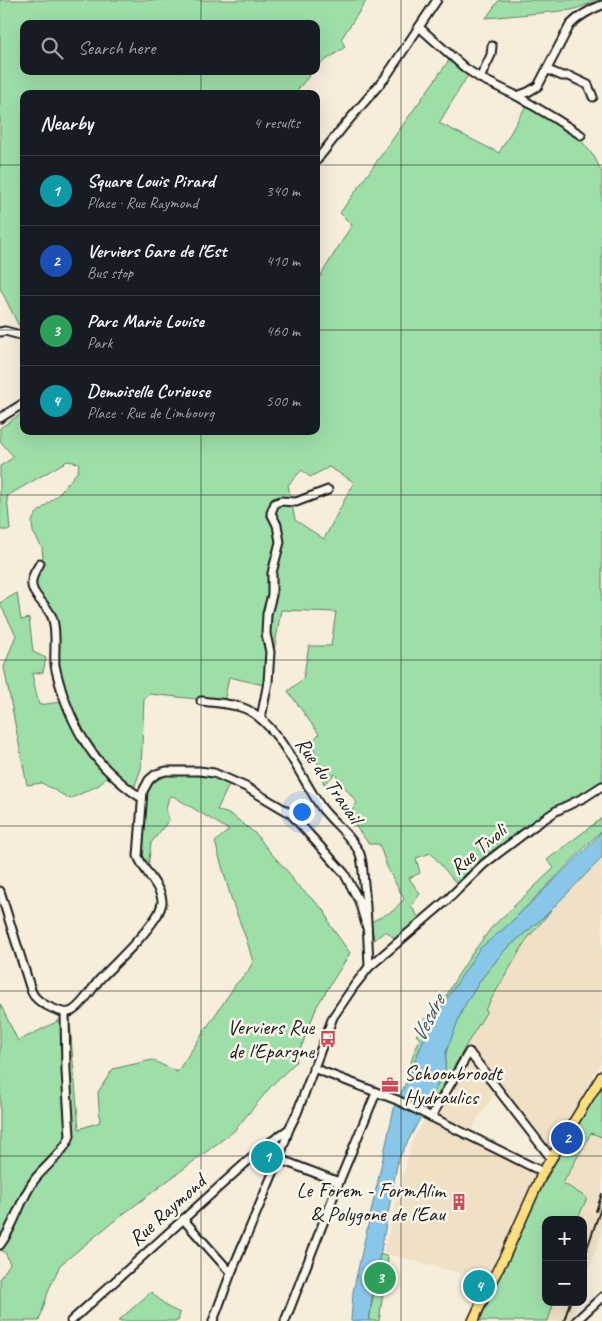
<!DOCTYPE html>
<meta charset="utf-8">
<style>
body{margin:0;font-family:Caveat,sans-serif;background:#242831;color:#f1f3f6}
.controls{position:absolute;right:15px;bottom:15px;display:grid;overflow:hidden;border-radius:10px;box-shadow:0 5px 20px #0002}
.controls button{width:45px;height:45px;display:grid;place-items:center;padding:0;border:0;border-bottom:1px solid #363941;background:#171b24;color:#f1f3f6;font:25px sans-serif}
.you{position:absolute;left:301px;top:811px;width:18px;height:18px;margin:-12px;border:4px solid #fff;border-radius:50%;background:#1a73e8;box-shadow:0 0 0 8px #1a73e833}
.badge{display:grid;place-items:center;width:32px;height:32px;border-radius:50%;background:#0f766e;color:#fff;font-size:16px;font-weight:700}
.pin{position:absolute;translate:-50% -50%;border:2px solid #fff;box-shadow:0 1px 5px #0006}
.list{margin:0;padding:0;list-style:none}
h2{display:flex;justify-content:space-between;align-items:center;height:65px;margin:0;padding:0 20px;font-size:21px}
h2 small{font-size:16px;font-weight:400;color:#9ea1a6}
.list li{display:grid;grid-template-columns:32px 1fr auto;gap:15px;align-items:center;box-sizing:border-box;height:70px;padding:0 20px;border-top:1px solid #363941}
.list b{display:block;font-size:19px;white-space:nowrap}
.list p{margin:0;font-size:16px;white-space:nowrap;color:#9ea1a6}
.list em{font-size:16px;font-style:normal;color:#9ea1a6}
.icon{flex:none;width:28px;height:28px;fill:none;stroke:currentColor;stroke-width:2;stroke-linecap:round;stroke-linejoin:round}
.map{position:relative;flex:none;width:602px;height:1321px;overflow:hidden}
.search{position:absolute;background:#171b24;box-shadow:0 5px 20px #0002;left:20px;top:20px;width:300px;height:55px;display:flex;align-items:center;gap:12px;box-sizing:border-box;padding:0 18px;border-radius:10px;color:#9ea1a6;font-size:19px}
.panel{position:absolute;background:#171b24;box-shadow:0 5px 20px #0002;left:20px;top:90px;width:300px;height:345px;border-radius:10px}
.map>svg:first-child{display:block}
.built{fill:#f0e1c6}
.green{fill:#9edfa9;stroke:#5d7e62;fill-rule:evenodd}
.water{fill:#88c7e8;stroke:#5d8396}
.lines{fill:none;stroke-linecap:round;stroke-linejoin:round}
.minor-casing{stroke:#1c1c1c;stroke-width:11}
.major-casing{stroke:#1c1c1c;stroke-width:12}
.minor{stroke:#fbf7ec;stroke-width:7}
.major{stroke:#fedf80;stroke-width:9}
.rail{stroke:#1c1c1c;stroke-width:2}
.grid{fill:none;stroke:#1c1c1c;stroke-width:1;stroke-opacity:0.55}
.labels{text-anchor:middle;stroke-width:5;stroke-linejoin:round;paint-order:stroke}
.street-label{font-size:21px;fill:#1c1c1c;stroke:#fbf7ec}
.poi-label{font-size:21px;fill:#1c1c1c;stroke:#fbf7ec;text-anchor:end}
.water-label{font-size:22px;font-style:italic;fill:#425863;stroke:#fbf7ec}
</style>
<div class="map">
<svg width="602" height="1321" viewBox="0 0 602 1321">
<rect width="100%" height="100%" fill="#f6eddb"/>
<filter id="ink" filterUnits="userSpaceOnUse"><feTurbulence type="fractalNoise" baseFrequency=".02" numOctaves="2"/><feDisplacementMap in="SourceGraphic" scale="10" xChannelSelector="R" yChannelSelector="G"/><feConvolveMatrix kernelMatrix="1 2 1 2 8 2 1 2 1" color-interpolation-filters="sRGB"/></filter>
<g filter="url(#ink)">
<!-- built -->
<g class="built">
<path d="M602 858V1061L544 1161 516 1120 495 1094 476 1121 472 1130 425 1109 445 1071 446 1052 482 978Z"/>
<path d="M425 1119 536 1174 487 1280 383 1253 412 1141Z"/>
<path d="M591 1133 602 1137V1233L583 1284V1220H577L586 1199 563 1183Z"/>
<path d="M554 1302H577L570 1320 568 1321H548Z"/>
</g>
<!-- green -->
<g class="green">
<path d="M0 0H367L341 39 345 47 316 67V24H24V71H313L294 94H24V333L22 332 0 288Z"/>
<path d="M499 0H600L572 10 486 18Z"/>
<path d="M450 59 468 75 439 123 499 153 527 104 576 134 595 158 602 173V785L543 815 486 855 456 883 431 853 416 858 420 873 409 878 420 894 411 906 420 919 395 939 386 931 374 940 371 922 393 911 404 899 388 869 379 844H369L348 816 357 803 335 774 324 784 312 742 319 734 288 691 303 679 309 646H331L336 612 281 610 268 686 229 677 224 702 150 694 144 698 141 769 134 788 119 777 95 752 84 738 59 679 57 629 34 585 37 573 43 557 42 547 33 532 32 521 36 514 59 494 78 471 79 463 67 461 7 496 10 530H0V466L14 457 0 441V428L24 412V431H55L56 434 61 431H316V283L352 225 340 213ZM329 467 354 482 324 539 295 520 288 485 302 470 310 477Z"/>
<path d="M17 593 21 620 29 618 33 652 46 658 43 672 32 674 39 705 61 702 69 721 86 750 109 774 99 785 70 799 42 783 27 785 4 667 16 635 0 604V603Z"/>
<path d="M183 773 211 775 230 783 217 810 232 815 257 835 269 851 289 873 295 883 325 911 330 925 350 953 317 1006 295 1063 272 1085 234 1131 114 1221 60 1265 49 1289 39 1321H0V1278L10 1264 5 1252 0 1250V1004L18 1041 62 1019H70L72 1050 79 1129 100 1122 98 1092 113 1069 152 1060 177 1072 236 984 247 973 253 962 247 941 232 901 215 842 229 830 173 796 169 797 166 809 169 820 151 843 148 868 140 854 146 796 153 783 165 775Z"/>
<path d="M602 818V830L506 927 480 949 429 1026 406 1083 413 1055 420 1039 416 1035 424 1027 421 1023 432 1011 443 1002 455 980 471 955 492 927 554 868 547 860Z"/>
<path d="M551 911 527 939 485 1010 487 1011 468 1042 429 1111 425 1109 445 1071 446 1052 463 1008 482 978 505 950Z"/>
<path d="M602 1087V1137L591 1133 563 1183 587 1198 577 1220H546V1302H554L548 1321H480C506 1261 533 1202 565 1145 577 1125 587 1105 602 1087Z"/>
<path d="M380 1254 388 1257 379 1321H369Z"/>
<path d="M151 1292 169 1308 180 1313 178 1321H118Z"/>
</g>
<!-- water -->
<path class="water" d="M602 831V858L546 915 505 950 482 978 463 1008 446 1052 445 1071 398 1160 372 1298 369 1321H351L353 1292 395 1104 406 1083 429 1026 480 948 506 927 591 844Z"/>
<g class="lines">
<!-- minor casing -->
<g class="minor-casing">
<g id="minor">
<path d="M419 27 465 68 480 78 517 96 528 92 538 86 570 25C580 15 589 10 602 5"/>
<path d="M548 70 562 76H569L588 85 593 97"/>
<path d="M480 78 491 55 492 46"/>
<path d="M517 96 554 118 581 135"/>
<path d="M316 161 343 127 385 78 437 0"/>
<path d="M0 332 5 331 24 336"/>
<path d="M0 418 24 403"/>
<path d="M40 563C38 568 34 572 33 577 26 594 50 605 53 620 57 635 54 650 55 665 57 676 60 685 63 695 75 729 90 756 118 780 126 787 133 793 142 798"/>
<path d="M201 701C216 703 232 703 246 709 278 723 301 778 321 807 332 822 352 836 360 854 363 863 363 874 364 884 367 911 368 939 369 967"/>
<path d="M261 718 268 682 270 652 266 634 267 614 272 595V573L280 542 277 525 271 513 275 503 281 501 296 502 328 490"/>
<path d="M0 891 31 990C32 992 33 995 35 997 41 1004 64 1016 72 1011 83 1005 92 988 100 979 119 959 141 940 156 917 159 913 161 907 162 903 163 888 143 871 138 856L143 791 149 780 156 774 166 771H199L214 773 246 787 290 813 344 873 359 901 367 928"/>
<path d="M313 1068 397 1100 543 1172"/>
<path d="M431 1117 469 1052 551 1158"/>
<path d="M279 1159 339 1182"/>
<path d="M183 1219 231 1273"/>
<path d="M0 1245C15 1225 20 1199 35 1179 46 1165 64 1153 70 1136L66 1071 65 1013"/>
<path d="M71 1321 262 1148 289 1129"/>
<path d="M213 1321 231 1273 279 1159 289 1129 297 1113 333 1017 354 986 369 967 446 901 484 864 534 826 556 811 585 797 602 786"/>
<path d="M285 1321 339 1182 376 1093"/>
<path d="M576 1321 602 1297"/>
</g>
</g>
<!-- major casing -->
<g class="major-casing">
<path id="major" d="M473 1321 489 1286 505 1256 543 1172 602 1076"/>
</g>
<!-- minor -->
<use href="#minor" class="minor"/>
<!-- major -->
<use href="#major" class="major"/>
<!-- rail -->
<g class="rail">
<path d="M596 1211 602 1194"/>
<path d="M583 1260 602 1205"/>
<path d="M564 1321 570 1302"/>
</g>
</g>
</g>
<!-- grid -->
<path class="grid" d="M201 0V24M401 0V1321M201 71V94M0 165H24M316 165H602M0 330H24M316 330H602M201 431V1321M0 495H602M0 660H602M0 826H602M0 991H602M0 1156H602"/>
<!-- icons -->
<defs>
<g id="bus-bare" transform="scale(1.35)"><path d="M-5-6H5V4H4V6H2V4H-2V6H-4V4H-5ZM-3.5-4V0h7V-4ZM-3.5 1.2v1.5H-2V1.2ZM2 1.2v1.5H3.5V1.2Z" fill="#d1495b" stroke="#fbf7ec" stroke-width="2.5" paint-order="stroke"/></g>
<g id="office-bare" transform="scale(1.35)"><path d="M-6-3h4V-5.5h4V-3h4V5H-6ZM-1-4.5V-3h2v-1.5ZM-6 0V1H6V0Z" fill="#d1495b" stroke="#fbf7ec" stroke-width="2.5" paint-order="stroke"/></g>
<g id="building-bare" transform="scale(1.35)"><path d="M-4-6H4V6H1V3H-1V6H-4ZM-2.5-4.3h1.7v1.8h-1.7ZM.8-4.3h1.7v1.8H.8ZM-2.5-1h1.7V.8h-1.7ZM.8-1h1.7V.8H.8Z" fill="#d1495b" stroke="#fbf7ec" stroke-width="2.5" paint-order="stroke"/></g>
</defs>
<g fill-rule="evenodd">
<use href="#bus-bare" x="328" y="1039"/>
<use href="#office-bare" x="390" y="1085"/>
<use href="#building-bare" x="459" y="1202"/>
</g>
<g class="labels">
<!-- street labels -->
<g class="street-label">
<text transform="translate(329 780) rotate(55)" y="7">Rue du Travail</text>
<text transform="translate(478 849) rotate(-40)" y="7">Rue Tivoli</text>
<text transform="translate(167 1210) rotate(-42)" y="7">Rue Raymond</text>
</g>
<!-- poi labels -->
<g class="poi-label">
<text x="314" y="1034">Verviers Rue<tspan x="314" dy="24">de l'Epargne</tspan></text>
<text x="404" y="1080" text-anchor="start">Schoonbroodt<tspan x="404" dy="24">Hydraulics</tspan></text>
<text x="445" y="1197">Le Forem - FormAlim<tspan x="445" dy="24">&amp; Polygone de l'Eau</tspan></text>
</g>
<!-- water labels -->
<g class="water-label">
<text transform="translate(427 1018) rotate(-63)" y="8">Vesdre</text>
</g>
</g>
</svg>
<div class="controls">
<button>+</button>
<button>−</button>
</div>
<div class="you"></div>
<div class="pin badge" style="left:267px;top:1157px;background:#0f9aa8">1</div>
<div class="pin badge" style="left:567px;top:1138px;background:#1a4fb4">2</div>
<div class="pin badge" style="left:380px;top:1278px;background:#2e9e5b">3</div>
<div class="pin badge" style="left:479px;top:1286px;background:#0f9aa8">4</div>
<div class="search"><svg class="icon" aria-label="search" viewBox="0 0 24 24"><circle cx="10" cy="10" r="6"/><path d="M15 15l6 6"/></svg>Search here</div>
<section class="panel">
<h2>Nearby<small>4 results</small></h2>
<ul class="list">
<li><span class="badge" style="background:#0f9aa8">1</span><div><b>Square Louis Pirard</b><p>Place · Rue Raymond</p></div><em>340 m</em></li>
<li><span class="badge" style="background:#1a4fb4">2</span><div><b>Verviers Gare de l'Est</b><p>Bus stop</p></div><em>410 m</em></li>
<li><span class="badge" style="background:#2e9e5b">3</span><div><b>Parc Marie Louise</b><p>Park</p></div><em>460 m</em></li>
<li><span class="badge" style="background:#0f9aa8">4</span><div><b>Demoiselle Curieuse</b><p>Place · Rue de Limbourg</p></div><em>500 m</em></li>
</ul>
</section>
</div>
